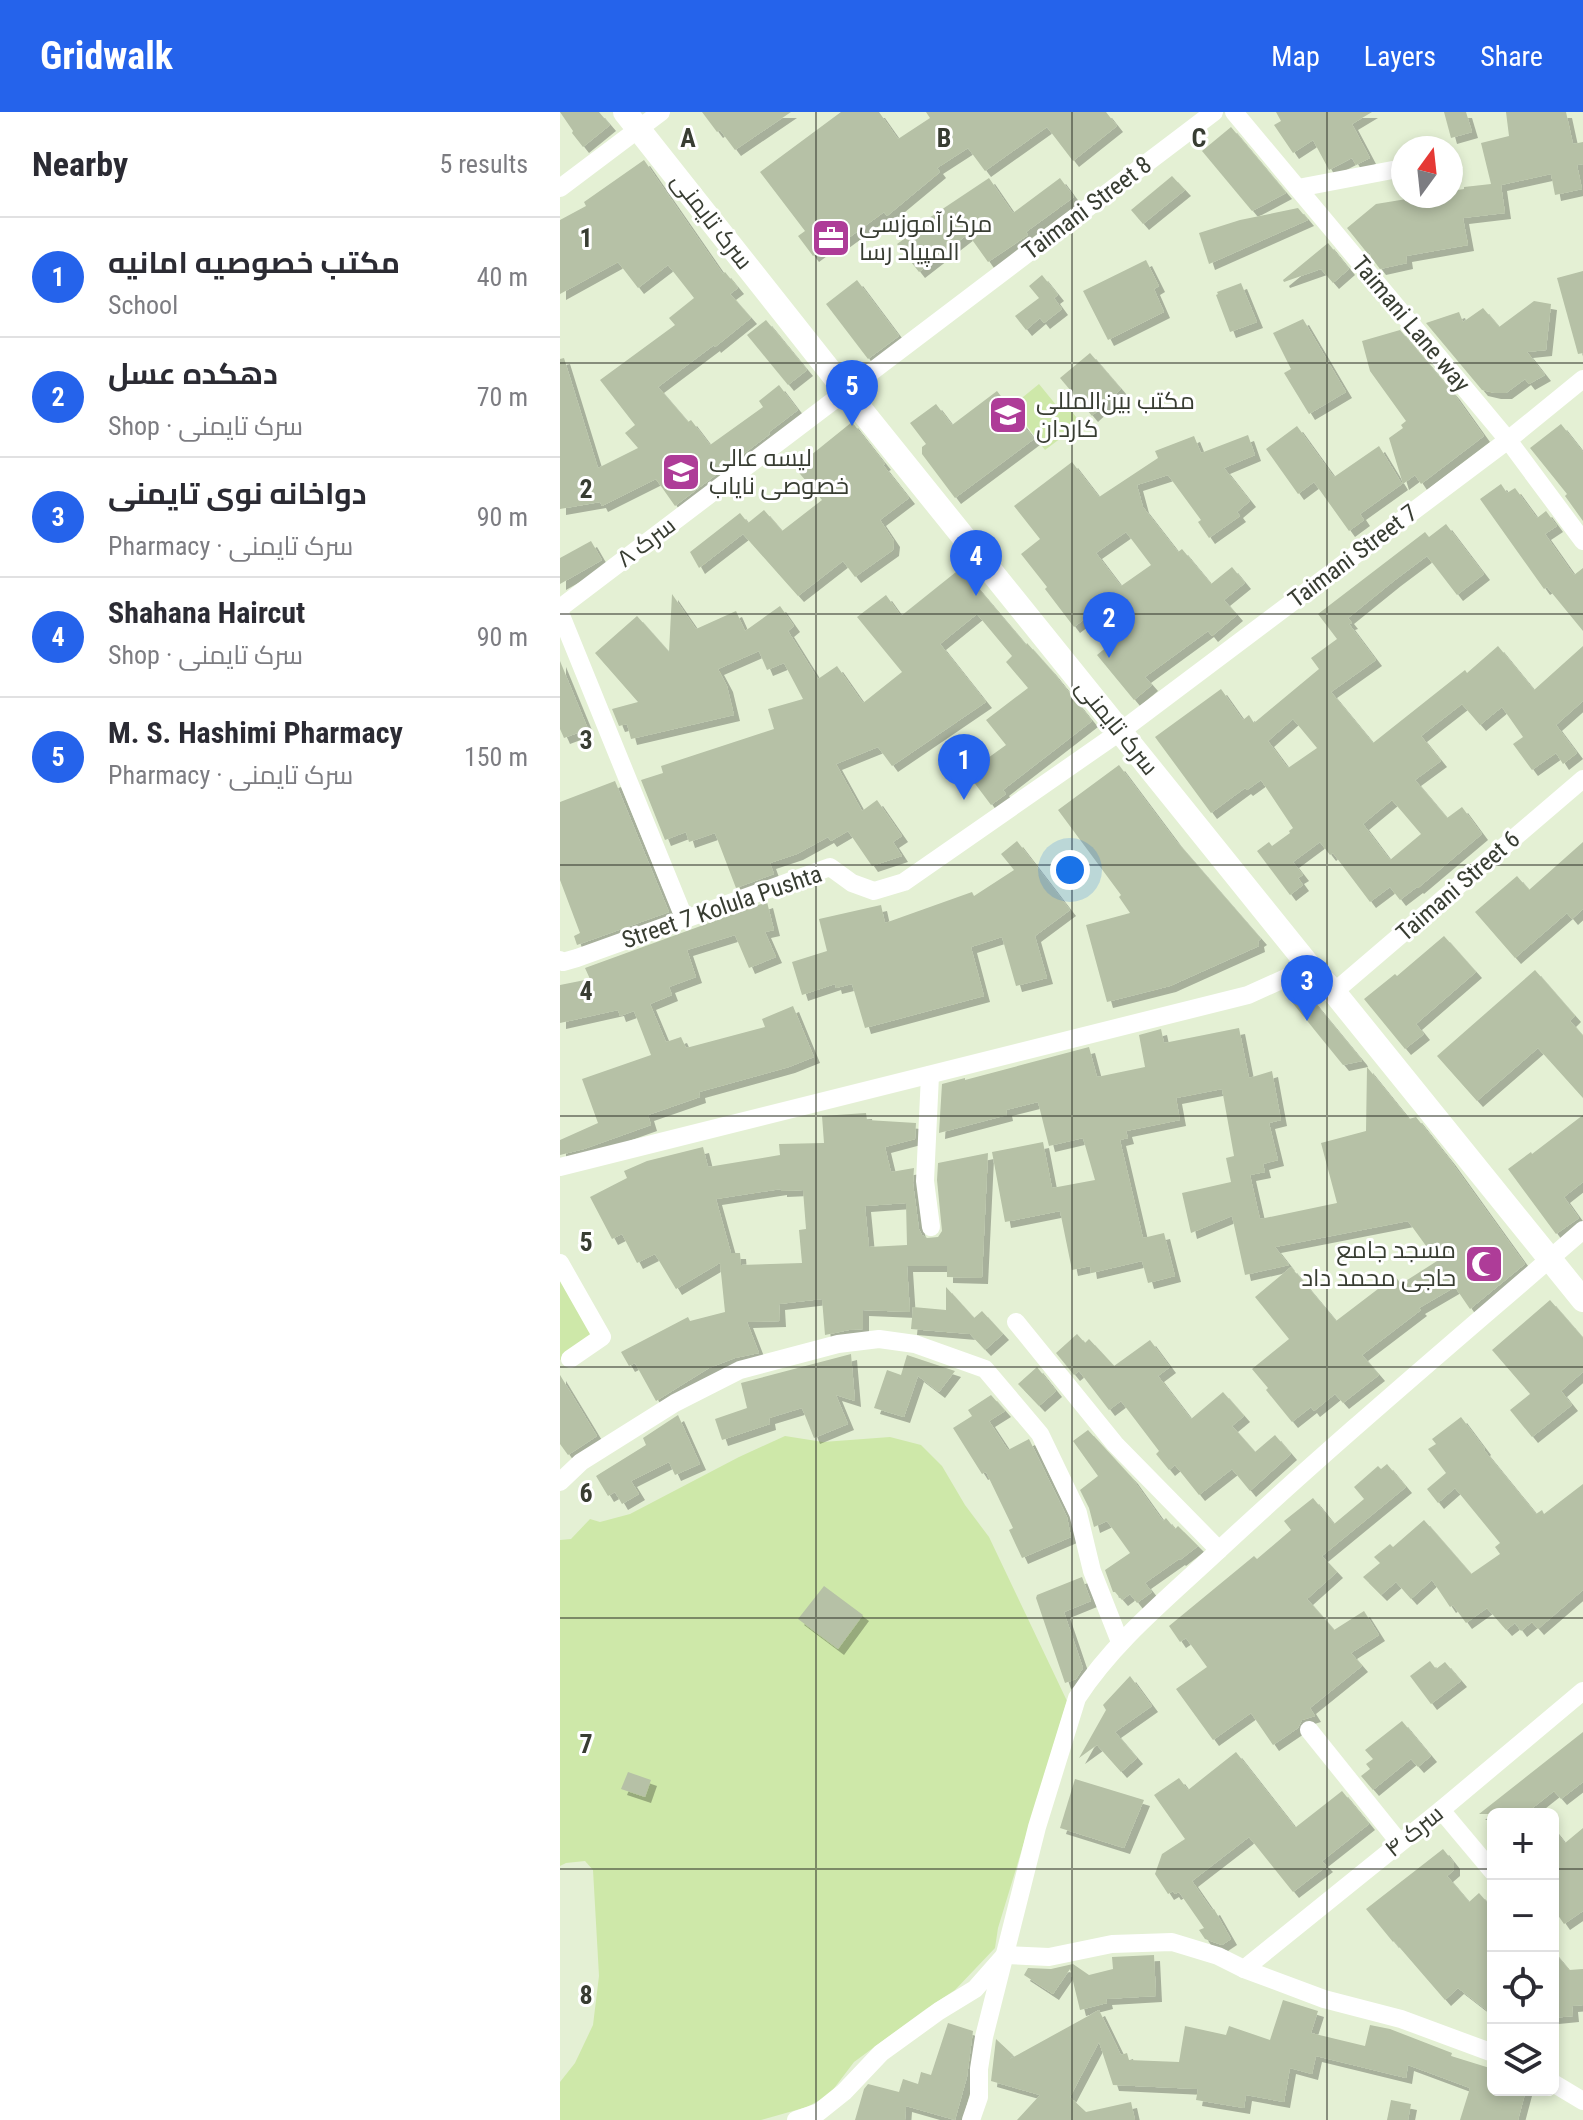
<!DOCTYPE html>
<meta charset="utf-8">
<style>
body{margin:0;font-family:"Roboto Condensed",Cairo,sans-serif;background:#f2f2f3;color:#2b2b33}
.controls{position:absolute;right:24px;bottom:24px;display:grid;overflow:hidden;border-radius:12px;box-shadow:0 4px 12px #0003}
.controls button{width:72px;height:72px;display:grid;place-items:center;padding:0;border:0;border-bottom:2px solid #e1e1e2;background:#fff;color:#2b2b33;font:40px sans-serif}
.compass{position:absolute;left:831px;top:24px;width:72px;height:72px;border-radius:50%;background:#fff;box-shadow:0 4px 12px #0003;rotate:15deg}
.you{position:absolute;left:510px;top:758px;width:28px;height:28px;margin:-20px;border:6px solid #fff;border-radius:50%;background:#1a73e8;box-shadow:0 0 0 12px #1a73e833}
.badge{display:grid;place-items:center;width:52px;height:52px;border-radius:50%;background:#2563eb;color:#fff;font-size:26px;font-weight:700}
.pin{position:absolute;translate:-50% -66px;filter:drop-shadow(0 2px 4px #0008)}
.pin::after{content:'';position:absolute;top:42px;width:28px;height:24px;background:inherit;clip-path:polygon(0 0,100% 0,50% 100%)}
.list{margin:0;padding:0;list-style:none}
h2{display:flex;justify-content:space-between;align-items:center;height:104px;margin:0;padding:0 32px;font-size:34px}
h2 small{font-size:26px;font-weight:400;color:#7c7c81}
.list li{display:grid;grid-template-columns:52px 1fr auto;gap:24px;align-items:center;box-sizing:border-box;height:120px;padding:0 32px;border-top:2px solid #e1e1e2}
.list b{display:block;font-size:30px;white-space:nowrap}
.list p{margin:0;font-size:26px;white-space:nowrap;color:#7c7c81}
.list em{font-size:26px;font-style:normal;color:#7c7c81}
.icon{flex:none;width:44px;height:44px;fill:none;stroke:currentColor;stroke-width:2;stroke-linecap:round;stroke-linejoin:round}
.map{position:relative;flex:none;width:1023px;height:2008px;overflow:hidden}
header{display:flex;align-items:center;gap:48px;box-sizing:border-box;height:112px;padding:0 40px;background:#2563eb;color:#fff}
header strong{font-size:38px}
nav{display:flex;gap:44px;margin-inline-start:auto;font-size:28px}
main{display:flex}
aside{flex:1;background:#fff}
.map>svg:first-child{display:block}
.green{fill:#cee8a9}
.building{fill:#b6c1a6;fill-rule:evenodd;filter:url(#shadow)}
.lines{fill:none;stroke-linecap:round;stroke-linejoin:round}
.street{stroke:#fff;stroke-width:18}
.secondary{stroke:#fff;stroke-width:24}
.grid{fill:none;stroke:#383d32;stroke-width:2;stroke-opacity:0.55}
.labels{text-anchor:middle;stroke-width:6;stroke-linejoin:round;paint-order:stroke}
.street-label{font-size:24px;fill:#383d32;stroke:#fff}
.poi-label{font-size:24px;fill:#383d32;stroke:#fff;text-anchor:start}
.grid-label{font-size:26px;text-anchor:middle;font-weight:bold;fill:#383d32;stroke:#fff;stroke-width:6;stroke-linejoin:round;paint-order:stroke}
</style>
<header>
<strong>Gridwalk</strong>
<nav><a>Map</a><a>Layers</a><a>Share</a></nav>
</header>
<main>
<aside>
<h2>Nearby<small>5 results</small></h2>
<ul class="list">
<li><span class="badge">1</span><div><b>مکتب خصوصیه امانیه</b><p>School</p></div><em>40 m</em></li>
<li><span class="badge">2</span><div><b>دهکده عسل</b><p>Shop · سرک تایمنی</p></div><em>70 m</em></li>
<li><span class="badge">3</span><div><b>دواخانه نوی تایمنی</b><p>Pharmacy · سرک تایمنی</p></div><em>90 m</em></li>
<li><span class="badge">4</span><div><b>Shahana Haircut</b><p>Shop · سرک تایمنی</p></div><em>90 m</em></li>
<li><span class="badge">5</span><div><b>M. S. Hashimi Pharmacy</b><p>Pharmacy · سرک تایمنی</p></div><em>150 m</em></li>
</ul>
</aside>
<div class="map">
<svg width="1023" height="2008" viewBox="0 0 1023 2008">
<defs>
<filter id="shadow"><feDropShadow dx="6" dy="6" stdDeviation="0" flood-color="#0004"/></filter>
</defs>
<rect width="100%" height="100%" fill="#e4f0d4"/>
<!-- green -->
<g class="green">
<path d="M479 272 501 299 512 300 521 311 485 338 452 294Z"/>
<path d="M0 1167 34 1224 0 1248Z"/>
<path d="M225 1324 263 1330 330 1325 361 1333 382 1354 405 1393 429 1425 507 1589 438 1816 435 1836 395 1878 366 1897 294 1950 269 1983 247 1995 201 2008H0V1970L15 1951 33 1913 39 1864 33 1758 25 1749 6 1751 0 1754V1428L11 1427 30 1407 40 1410 70 1402 179 1345Z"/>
</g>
<!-- building -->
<g class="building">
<path d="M0 0H39L50 13 23 35 12 21 13 19Z"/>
<path d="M142 0H231L175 38 160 18 157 20Z"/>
<path d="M281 0H319L338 27 370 6 366 0H546L557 14 513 49 487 15 425 59 408 36 377 56 380 60 327 104 324 100 283 130 279 125 253 144 238 124 245 119 200 60Z"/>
<path d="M716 0H812L792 12 810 46 796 53 792 46 769 58 753 28 733 41 714 13 721 9Z"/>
<path d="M884 0H906L912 20 891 26Z"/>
<path d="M946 0H1006L1013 32 1023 30V52L1017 53 1022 77 995 83 991 62 941 73 945 101 903 106 908 133 846 144 847 151 820 157 811 145 810 140 808 142 787 116 816 92 865 84H891V79L904 77V75L931 72 921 31 949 24Z"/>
<path d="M671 15 726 81 692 99 642 39Z"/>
<path d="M84 48 163 162 165 160 178 176 170 182 191 206 155 235 154 233 98 275 128 310 131 308 150 333 203 295 199 289 219 273 238 298 209 320 210 322 115 394 96 367 42 394 40 390 0 397V247L4 246 38 356 78 336 65 321 75 313 40 268 115 213 109 206 134 186 108 153 78 176 58 150 0 182V108L26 94 24 90Z"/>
<path d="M612 64 625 78 583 112 571 98Z"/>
<path d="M429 66 453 101 500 66 514 85 466 120 468 123 428 150 408 122 359 160 337 132 344 127 342 124Z"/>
<path d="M738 96 748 108 649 152 639 121 680 108Z"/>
<path d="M768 131 789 157 773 171 761 157 724 170 723 168Z"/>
<path d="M586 148 599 174 594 177 604 200 548 228 523 179Z"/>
<path d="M1023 159V241L1018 242 997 166Z"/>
<path d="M482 163 498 183 494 186 502 197 484 211 480 206 466 218 455 204 479 186 469 174Z"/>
<path d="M297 168 339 224 308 247 266 192Z"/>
<path d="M681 171 697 210 670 220 656 183 658 182 657 180Z"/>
<path d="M974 189 991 192 986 238 967 240 985 263 969 272 965 267 946 281H935L922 278 866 211 899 200 903 210 923 196 939 215Z"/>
<path d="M743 207 786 280 749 302 724 261 731 257 713 221Z"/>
<path d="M206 208 247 258 228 273 187 223Z"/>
<path d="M840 218 894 282 924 324 861 372 855 363 843 372 829 326 843 316 841 313 846 309 810 259 802 229Z"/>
<path d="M530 241 561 277 532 304 500 266Z"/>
<path d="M437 279 474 327 395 386 362 342V335L366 332 350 311 376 292 392 313Z"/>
<path d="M292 310 325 352 323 353 349 386 320 408 334 429 333 438 295 465 283 449 238 484 183 422 139 456 130 440 180 401 188 411 204 398 222 419 262 388 235 356Z"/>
<path d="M1001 312 1023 340V409L1005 384 1007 382 970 336Z"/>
<path d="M737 314 774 365 819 334 842 372 800 402 804 408 789 419 754 370 738 382 706 337Z"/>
<path d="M688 323 695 343 664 356 690 389 677 400 680 404 649 426 638 410 641 408 608 363 577 373 583 395 618 440 622 437 651 472 672 455 685 471 664 488 677 503 652 524 648 519 585 565 592 573 574 588 537 543 566 519 546 491 514 515 485 477 487 475 461 442 480 427 454 394 512 350 539 385 598 346 595 339 634 324 641 341ZM566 420 591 453 561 474 536 441Z"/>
<path d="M941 372 947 381 955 376 977 406 986 399 997 414 985 422 1014 463 1023 456V519L987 475 984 477 920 387Z"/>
<path d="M886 412 924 462 897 483 867 444 835 468 788 506 792 511 789 512 816 548 771 580 813 631 905 558 907 561 938 534 974 578 1023 534V589L996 613 1017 641 1003 652 996 641 972 658 953 632 963 625 942 595 920 613 902 592 861 624 881 649 855 668 887 706 902 695 922 722 858 776 857 775 840 788 830 775 810 790 773 741 770 743 760 730 733 750 743 763 738 766 743 773 730 783 697 739 709 730 712 734 730 721 729 719 733 716 701 668 687 678 685 676 651 701 595 625 661 577 683 608 689 603 694 611 759 557 751 546 777 527 758 502 865 420 869 425ZM733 607 757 636 728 656 708 629ZM832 688 861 722 830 748 803 712Z"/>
<path d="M31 429 42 448 0 472V446Z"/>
<path d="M401 456 466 533 467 531 491 558 532 609 443 678 446 682 431 693 407 661 446 633 426 608 468 576 446 550 452 544 417 502 380 532 426 590 332 654 318 635 276 652 302 699 317 688 342 724 333 730 342 744 312 754 288 719 271 729 268 725 237 742 210 751 214 762 176 776 155 721 129 730 126 720 105 728 81 668 103 661 101 654 214 617 208 597 243 587 224 551 207 558 199 539 158 557 167 574 174 603 71 627 67 612 59 614 52 597 78 590 35 541 77 504 109 540 112 482 136 517 176 499 185 519 220 494 234 514 228 519 258 567 277 554 303 591 342 560 297 505 326 483 341 504Z"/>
<path d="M0 549 28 617 4 626 0 617Z"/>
<path d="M559 653 616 729 701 827 698 829 699 834 610 874 547 890 526 813 570 801 559 785 561 783 498 698Z"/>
<path d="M55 669 109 800 17 833 14 824 20 821 0 768V690Z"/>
<path d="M457 729 510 798 475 824 487 866 456 874 442 825 411 835 424 884 305 916 292 872 276 876 275 872 242 883 232 850 267 839 259 807 321 793 325 811 412 780 414 784 454 758 441 742Z"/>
<path d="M1023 730V797L1012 807 1007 801 955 846 915 800 957 764 969 778Z"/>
<path d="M207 790 214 818 205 820 216 845 189 856 175 823 127 838 136 865 109 875 112 883 90 892 106 930 121 925 126 936 205 915 202 907 233 894 254 945 229 955 139 980 140 985 88 1003 91 1013 24 1037 0 1043V1028L38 1011 22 967 91 943 74 899 60 904 58 898 0 911V873L30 867 25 856Z"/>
<path d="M884 824 916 860 856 912 864 922 845 937 804 887 835 862 837 864Z"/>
<path d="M975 858 1015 904 1010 909 1023 924V986L978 936 917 989 877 944Z"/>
<path d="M740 873 801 947 802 949 783 953 727 884Z"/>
<path d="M679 916 689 966 712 959 721 1008 709 1011 718 1048 703 1052 705 1060 690 1063 700 1107 777 1091 761 1031 806 1019 807 955 849 1007 856 1005 890 1048 965 1152 910 1197 895 1175 859 1196 861 1198 802 1243 819 1263 783 1291 775 1282 754 1299 751 1295 732 1310 706 1278 708 1276 692 1257 729 1227 695 1185 731 1155 776 1209 835 1164 841 1172 877 1149 848 1109 715 1135 729 1153 685 1163 672 1104 631 1121 622 1081 671 1070 666 1046 674 1044 662 977 616 986 620 1008 566 1019 568 1026 560 1028 583 1126 604 1121 615 1164 588 1171 582 1149 531 1161 530 1154 512 1158 500 1099 445 1110 432 1040 483 1030 492 1076 535 1068 523 1026 489 1034 478 990 446 998 447 1003 379 1021 382 972 405 966V968L529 935 537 965 585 955 579 923 601 917 604 931Z"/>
<path d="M306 1001 307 1008 356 1011 355 1027 325 1035 331 1060 354 1056 353 1071 359 1117 362 1123 367 1126 378 1125 382 1119 377 1068 378 1051 428 1041 422 1166 387 1165V1154H347L350 1200 303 1198V1217L289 1218 265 1223 262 1187 219 1192 220 1209 187 1210 199 1241 175 1246 149 1256 96 1289 75 1251 69 1254 61 1240 128 1205 130 1209 165 1200 160 1151 116 1177 95 1142 77 1151 62 1122 52 1127 30 1085 67 1066 64 1059 87 1049 143 1035 148 1055 220 1043 219 1032 264 1031 262 1004ZM221 1077V1079L243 1078 246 1117 239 1118 242 1151 181 1153 180 1141H171L156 1087ZM346 1091 347 1133 309 1135 305 1094Z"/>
<path d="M1023 1003V1070L1004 1085 1019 1106 996 1122 948 1057 971 1040 972 1042Z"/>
<path d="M386 1175 414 1206 422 1199 443 1222 425 1238 410 1222 351 1217 353 1195 386 1198Z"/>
<path d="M990 1188 1023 1226V1260L1001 1279 1012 1293 972 1325 950 1298 970 1282 932 1238Z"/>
<path d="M517 1222 525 1231 529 1227 554 1254 590 1228 610 1255 598 1264 631 1307 663 1280 684 1304 672 1314 695 1340 715 1323 731 1342 690 1379 672 1357 639 1383 615 1353 609 1358 596 1342 599 1339 561 1289 549 1298 519 1259 514 1263 496 1241Z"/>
<path d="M291 1242 295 1289 276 1283 288 1312 254 1326 242 1296 209 1306 210 1312 162 1328 155 1307 187 1296 181 1271Z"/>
<path d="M347 1243 395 1259 379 1280 358 1264 344 1305 314 1296 327 1258 341 1263Z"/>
<path d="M477 1255 496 1279 479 1294 458 1272Z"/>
<path d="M0 1263 37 1324 8 1343 0 1332Z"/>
<path d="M431 1283 445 1299 429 1309 448 1338 469 1327 470 1329 507 1405 511 1425 462 1446 449 1418 453 1416 426 1360 422 1362 393 1316 412 1304 408 1298Z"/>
<path d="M118 1303 140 1352 115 1363 109 1350 71 1369 79 1382 62 1392 55 1380 48 1384 36 1364 86 1333 83 1326Z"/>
<path d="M901 1305 925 1337 924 1338 976 1402 982 1398 984 1402 1023 1372V1478L978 1517 972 1510 961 1519 955 1511 946 1518 927 1496 906 1511 893 1493 890 1495 872 1468 851 1487 836 1470 821 1483 803 1465 820 1451 814 1445 830 1432 833 1435 864 1408 911 1462 940 1442 935 1435 940 1431 895 1376 878 1391 867 1377 886 1361 868 1337 876 1332 872 1327Z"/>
<path d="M528 1318 572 1366 603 1409 606 1406 615 1417 618 1414 638 1434 620 1448 619 1447 585 1471 592 1480 577 1491 570 1482 562 1488 555 1480H553L545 1458 570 1441 547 1409 534 1415 529 1396 520 1378 538 1364 513 1329Z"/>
<path d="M827 1352 846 1375 762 1444 777 1460 747 1487 774 1518 804 1499 819 1523 791 1541 802 1554 750 1596 755 1604 742 1608 738 1616 713 1633 691 1601 653 1628 616 1577 647 1555 626 1526 620 1530 609 1514 694 1444 697 1447 731 1418 724 1409 753 1386 774 1412 804 1387 794 1375 818 1354 821 1357Z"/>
<path d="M522 1465 531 1489 504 1500 523 1556 516 1567 505 1571 476 1486 477 1483Z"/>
<path d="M264 1474 303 1503 278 1537 238 1507Z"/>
<path d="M870 1549 876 1557 885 1550 901 1569 871 1592 850 1564Z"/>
<path d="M570 1564 592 1594 555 1620 577 1646 561 1660 537 1633 519 1646 546 1598 543 1593Z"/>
<path d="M842 1609 871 1644 858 1655 851 1647 813 1678 801 1664 810 1657 806 1652 813 1647 805 1638Z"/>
<path d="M1023 1620V1670L1001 1687 994 1679 965 1702H919Z"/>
<path d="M676 1640 734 1714 736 1715 782 1679 809 1712 762 1749 767 1754 733 1780 689 1725 632 1769 652 1798 654 1797 671 1827 662 1833 645 1827 639 1818 644 1816 619 1780 615 1782 613 1779 608 1782 595 1762 602 1742 625 1727 594 1683 619 1666 628 1678Z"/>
<path d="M68 1660 91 1668 85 1685 61 1677Z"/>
<path d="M515 1667 584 1688 564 1736 500 1716Z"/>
<path d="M993 1716 1005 1731 1023 1716V1799L1004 1812 993 1796Z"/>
<path d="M883 1737 894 1751V1758L887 1764 909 1790 919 1781 933 1797V1903L898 1876 885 1888 834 1829 833 1830 806 1797Z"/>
<path d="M993 1839 1009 1858 1023 1857V1893L1012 1894 1013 1904 993 1906Z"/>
<path d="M594 1843 596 1884 546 1887 547 1891 520 1898 510 1857 493 1882 464 1863 468 1856 491 1857 513 1852 529 1863 553 1857 552 1845Z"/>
<path d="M723 1888 758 1899 751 1921 805 1934 810 1913 830 1917 892 1941 891 1944 933 1957V1978H966L958 2008H900L910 1976 848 1953 846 1966 756 1944 752 1962 730 1956 724 1990 686 1983 684 1996 636 1988 638 1977 553 1973 539 1930 510 1985 526 2000 571 1990 575 2008H457L480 1983 431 1969 436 1927 453 1943 450 1947 539 1898 561 1943 567 1941 569 1948 619 1950 625 1914 666 1923 669 1914 710 1928Z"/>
<path d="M388 1911 413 1919 407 1965 395 2008 346 1994 345 2008H295L304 1977 308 1972 339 1980 343 1967 358 1972 361 1960 371 1963Z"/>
<path d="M831 1988 851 1992 848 2008H827Z"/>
</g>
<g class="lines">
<!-- street -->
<g class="street">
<path d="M674 0 948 328 1023 429"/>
<path d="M0 76 101 0"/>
<path d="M738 76 843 56"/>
<path d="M0 496 654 0"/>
<path d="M0 501 125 808"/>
<path d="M0 848 3 850 17 846 270 755 292 771 314 779 344 770 561 619 948 328 1023 267"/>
<path d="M774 880 1023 667"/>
<path d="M370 963 365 1069 371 1115"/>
<path d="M0 1055 688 883 750 855"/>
<path d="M0 1151 42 1225 10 1247"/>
<path d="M456 1210 555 1332 659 1438"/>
<path d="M0 1370 21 1350 115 1291 180 1258 278 1232 319 1227 355 1232 425 1257 480 1322 518 1401 532 1459 560 1530"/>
<path d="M749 1618 839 1730"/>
<path d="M881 1698 933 1760"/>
<path d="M684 1857 881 1698 1023 1579"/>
<path d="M993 1971 1023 1989"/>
<path d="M236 2008 259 2000 284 1980 321 1941 379 1899 415 1877 445 1843 489 1845 552 1832 612 1830 658 1844 684 1857 764 1887 841 1907 933 1941"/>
<path d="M411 2008 419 1985V1957L424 1925 477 1715 517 1586C555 1528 609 1485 659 1438 777 1328 901 1224 1023 1118"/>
</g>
<!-- secondary -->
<path class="secondary" d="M65 0 285 278 750 855 774 880 1023 1188"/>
</g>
<!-- grid -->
<path class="grid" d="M256 0V2008M512 0V2008M767 0V2008M0 251H1023M0 502H1023M0 753H1023M0 1004H1023M0 1255H1023M0 1506H1023M0 1757H933M993 1757H1023"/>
<!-- icons -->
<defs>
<g id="office-square" transform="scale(2)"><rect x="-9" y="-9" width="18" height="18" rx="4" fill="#ae3c98" stroke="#fff"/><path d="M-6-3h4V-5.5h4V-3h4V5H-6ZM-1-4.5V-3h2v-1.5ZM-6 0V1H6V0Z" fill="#fff"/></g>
<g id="school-square" transform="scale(2)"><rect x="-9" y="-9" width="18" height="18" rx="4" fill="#ae3c98" stroke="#fff"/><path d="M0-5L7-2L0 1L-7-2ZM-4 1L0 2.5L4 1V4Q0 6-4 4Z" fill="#fff"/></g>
<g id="mosque-square" transform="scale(2)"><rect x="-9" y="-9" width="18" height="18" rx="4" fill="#ae3c98" stroke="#fff"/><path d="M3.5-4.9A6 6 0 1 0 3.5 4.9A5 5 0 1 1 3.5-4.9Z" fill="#fff"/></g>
</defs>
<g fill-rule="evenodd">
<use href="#office-square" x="271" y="126"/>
<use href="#school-square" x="448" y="303"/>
<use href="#school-square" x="121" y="360"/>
<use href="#mosque-square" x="924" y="1152"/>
</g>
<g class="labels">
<!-- street labels -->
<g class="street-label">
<text transform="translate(527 96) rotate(-37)" y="8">Taimani Street 8</text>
<text transform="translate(152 109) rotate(52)" y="8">سرک تایمنی</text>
<text transform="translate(851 212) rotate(50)" y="8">Taimani Lane way</text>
<text transform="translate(86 430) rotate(-37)" y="8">سرک ۸</text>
<text transform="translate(793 444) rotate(-37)" y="8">Taimani Street 7</text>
<text transform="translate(557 615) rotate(51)" y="8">سرک تایمنی</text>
<text transform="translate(898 774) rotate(-41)" y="8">Taimani Street 6</text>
<text transform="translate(162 795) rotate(-19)" y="8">Street 7 Kolula Pushta</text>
<text transform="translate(854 1719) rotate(-39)" y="8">سرک ۴</text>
</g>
<!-- poi labels -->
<g class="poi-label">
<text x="299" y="120">مرکز آموزسی<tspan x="299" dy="28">المپیاد رسا</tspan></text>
<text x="476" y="297">مکتب بین‌المللی<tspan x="476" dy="28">کاردان</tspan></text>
<text x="149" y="354">لیسه عالی<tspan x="149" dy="28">خصوصی نایاب</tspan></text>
<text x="896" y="1146" text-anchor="end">مسجد جامع<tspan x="896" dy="28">حاجی محمد داد</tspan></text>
</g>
</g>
<g class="grid-label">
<text x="128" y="35">A</text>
<text x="384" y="35">B</text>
<text x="639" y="35">C</text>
<text x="26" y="135">1</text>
<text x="26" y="386">2</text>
<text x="26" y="637">3</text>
<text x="26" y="888">4</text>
<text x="26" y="1139">5</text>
<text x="26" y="1390">6</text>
<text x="26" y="1641">7</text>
<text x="26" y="1892">8</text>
</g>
</svg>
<div class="controls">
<button>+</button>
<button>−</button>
<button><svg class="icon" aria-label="locate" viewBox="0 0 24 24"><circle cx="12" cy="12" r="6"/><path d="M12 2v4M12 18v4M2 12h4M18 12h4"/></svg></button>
<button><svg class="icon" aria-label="layers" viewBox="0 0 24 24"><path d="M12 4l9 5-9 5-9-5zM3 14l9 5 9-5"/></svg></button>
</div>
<svg class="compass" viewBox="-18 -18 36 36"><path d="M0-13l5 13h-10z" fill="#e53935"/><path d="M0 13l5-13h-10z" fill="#7c7c81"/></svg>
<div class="you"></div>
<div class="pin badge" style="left:404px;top:688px">1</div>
<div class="pin badge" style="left:549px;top:546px">2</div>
<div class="pin badge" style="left:747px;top:909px">3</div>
<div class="pin badge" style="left:416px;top:484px">4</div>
<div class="pin badge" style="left:292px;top:314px">5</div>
</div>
</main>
